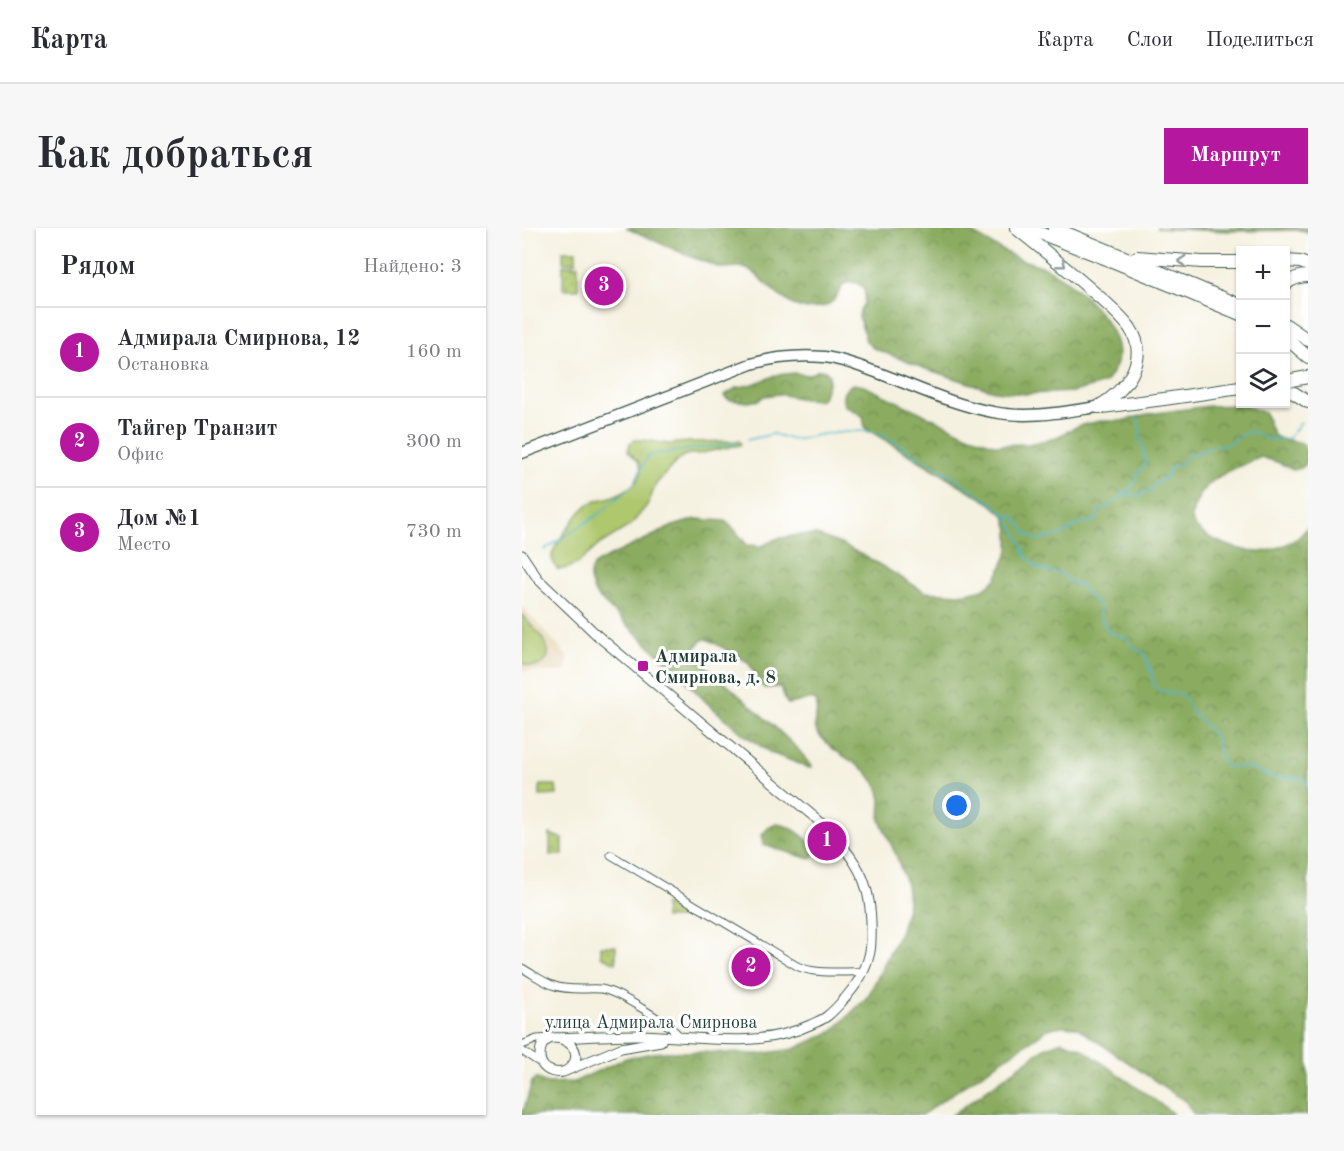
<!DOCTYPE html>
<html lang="ru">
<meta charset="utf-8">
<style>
body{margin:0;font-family:"Old Standard TT",serif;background:#f7f7f7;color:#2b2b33}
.controls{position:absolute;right:18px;top:18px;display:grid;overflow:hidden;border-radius:0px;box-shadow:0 2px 4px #0004}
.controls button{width:54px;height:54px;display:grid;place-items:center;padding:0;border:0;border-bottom:2px solid #e1e1e2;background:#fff;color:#2b2b33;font:30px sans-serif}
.you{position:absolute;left:435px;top:578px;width:21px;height:21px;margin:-15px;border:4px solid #fff;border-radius:50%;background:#1a73e8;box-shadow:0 0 0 9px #1a73e833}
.badge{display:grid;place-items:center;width:39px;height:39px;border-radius:50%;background:#b5179e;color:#fff;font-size:20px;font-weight:700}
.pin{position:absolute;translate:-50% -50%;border:3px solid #fff;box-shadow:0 2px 6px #0006}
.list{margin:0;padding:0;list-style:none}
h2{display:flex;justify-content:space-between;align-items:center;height:78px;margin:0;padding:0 24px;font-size:26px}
h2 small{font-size:20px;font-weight:400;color:#7c7c81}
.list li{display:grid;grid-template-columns:39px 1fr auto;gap:18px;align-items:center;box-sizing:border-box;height:90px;padding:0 24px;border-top:2px solid #e1e1e2}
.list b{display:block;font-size:22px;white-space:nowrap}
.list p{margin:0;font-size:20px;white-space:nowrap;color:#7c7c81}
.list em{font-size:20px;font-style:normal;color:#7c7c81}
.icon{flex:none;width:33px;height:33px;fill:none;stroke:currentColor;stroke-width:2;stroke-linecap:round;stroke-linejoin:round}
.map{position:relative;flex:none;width:786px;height:887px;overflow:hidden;border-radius:0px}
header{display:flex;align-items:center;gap:36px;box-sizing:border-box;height:84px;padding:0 30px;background:#fff;border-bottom:2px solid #e1e1e2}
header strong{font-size:28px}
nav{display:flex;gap:33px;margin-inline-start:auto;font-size:21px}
.intro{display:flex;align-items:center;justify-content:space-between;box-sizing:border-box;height:144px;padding:0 36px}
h1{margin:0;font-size:42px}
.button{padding:15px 27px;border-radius:0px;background:#b5179e;color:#fff;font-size:21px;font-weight:700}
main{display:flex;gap:36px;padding:0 36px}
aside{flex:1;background:#fff;border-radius:0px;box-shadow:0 2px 4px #0004}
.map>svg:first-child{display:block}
.built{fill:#e7daba}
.green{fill:#afc76d;stroke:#678250;stroke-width:1.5}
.forest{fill:url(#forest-crowns);stroke:#55744a;stroke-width:1.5}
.park{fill:url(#park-dots);stroke:#678250;stroke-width:1.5}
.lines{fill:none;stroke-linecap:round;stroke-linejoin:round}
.stream{stroke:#4db7cb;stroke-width:1.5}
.street-casing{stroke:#3f584e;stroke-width:9}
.secondary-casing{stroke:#3f584e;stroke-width:11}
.primary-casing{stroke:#3f584e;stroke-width:13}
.highway-casing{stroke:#3f584e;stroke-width:14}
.street{stroke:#fff;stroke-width:7}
.secondary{stroke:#fff;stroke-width:9}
.primary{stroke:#fff;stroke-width:10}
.highway{stroke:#fff;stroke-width:12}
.oneway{stroke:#8f9e9a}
.poi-dot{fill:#b5179e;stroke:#fff;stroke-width:2}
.labels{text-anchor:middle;stroke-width:6;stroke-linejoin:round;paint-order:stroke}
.poi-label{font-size:18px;font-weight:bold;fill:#1f3d34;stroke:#fff;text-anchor:start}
.street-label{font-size:18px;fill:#1f3d34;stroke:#fff}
</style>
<header>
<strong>Карта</strong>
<nav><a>Карта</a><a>Слои</a><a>Поделиться</a></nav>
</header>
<div class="intro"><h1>Как добраться</h1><a class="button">Маршрут</a></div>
<main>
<aside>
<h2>Рядом<small>Найдено: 3</small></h2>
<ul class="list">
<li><span class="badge">1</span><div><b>Адмирала Смирнова, 12</b><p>Остановка</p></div><em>160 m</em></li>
<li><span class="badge">2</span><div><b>Тайгер Транзит</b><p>Офис</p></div><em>300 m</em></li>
<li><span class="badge">3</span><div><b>Дом №1</b><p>Место</p></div><em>730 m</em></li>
</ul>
</aside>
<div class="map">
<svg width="786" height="887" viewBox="0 0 786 887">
<defs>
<pattern id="forest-crowns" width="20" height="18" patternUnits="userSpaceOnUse" patternTransform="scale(1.5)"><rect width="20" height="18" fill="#8bac60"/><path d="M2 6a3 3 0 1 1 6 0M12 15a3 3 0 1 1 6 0" fill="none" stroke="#718d50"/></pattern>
<pattern id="park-dots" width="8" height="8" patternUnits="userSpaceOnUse" patternTransform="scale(1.5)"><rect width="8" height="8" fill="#afc76d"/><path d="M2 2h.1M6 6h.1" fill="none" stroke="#8ea35a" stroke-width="1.8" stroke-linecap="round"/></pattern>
</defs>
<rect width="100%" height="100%" fill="#fff"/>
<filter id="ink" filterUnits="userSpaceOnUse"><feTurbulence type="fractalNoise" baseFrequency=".0167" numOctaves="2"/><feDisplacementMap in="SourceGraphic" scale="12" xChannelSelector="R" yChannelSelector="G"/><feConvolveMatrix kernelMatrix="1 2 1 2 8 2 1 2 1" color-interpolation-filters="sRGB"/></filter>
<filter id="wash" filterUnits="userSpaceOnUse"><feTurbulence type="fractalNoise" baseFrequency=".008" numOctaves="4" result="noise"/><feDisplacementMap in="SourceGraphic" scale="24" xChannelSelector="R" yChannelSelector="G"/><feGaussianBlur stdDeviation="1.35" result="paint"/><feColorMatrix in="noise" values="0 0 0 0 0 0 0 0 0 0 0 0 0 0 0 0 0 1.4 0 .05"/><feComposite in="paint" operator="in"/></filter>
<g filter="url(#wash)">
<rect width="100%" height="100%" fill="#f5f1e0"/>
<!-- built -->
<path class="built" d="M0 378 46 429 43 444 0 443Z"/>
<!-- green -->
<g class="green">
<rect x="41" y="23" width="13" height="11"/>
<path d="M113 212H122L147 216 166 214 217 213 219 215 218 217 212 218 175 226H167L161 228 154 234 134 256 126 276 109 297 78 316 56 335 48 339 41 341H35C32 336 30 333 30 328 31 318 59 280 67 276 74 272 82 271 89 269 103 264 127 251 116 233 113 230 109 226 106 223L108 215Z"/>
<path d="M0 387C9 398 41 425 18 437 12 440 6 438 0 435Z"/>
<path d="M18 557H34L35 567 18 568Z"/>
</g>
<!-- forest -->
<g class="forest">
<path d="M104 0H440C458 9 475 20 493 29 504 35 517 35 528 42 555 58 603 99 595 135 593 142 587 149 583 155L551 164 503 166 472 163 404 141 351 120 344 113 337 89 338 82 342 75 343 65 340 58 335 55 328 54 322 56 311 73 304 78 285 81 271 77 255 66 230 43 219 39 198 40 165 27Z"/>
<path d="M634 0H786V5L781 2 706 3Z"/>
<path d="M297 142 304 143 307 146V153L301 170 298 172 281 171 257 166 242 168 237 172 226 174 208 172 203 169V167L214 160 231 156 255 147 272 145 286 147Z"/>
<path d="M331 156 342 158 446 207 474 217 507 216 533 210 556 198 578 193H599L627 186 686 178 721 177 743 185C746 191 748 201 752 207 759 214 771 211 779 215 785 219 786 230 784 236 781 240 776 241 771 242L758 235 739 229C724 236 698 245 686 257 679 265 669 280 670 291 673 309 722 325 738 324 748 324 768 315 777 309 780 306 783 302 786 299V887H672L664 874 554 799 539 798 526 801C484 830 441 857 400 887H0V883L2 881 10 854 13 851H16L25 855 52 854 104 830 138 824H175L238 826 272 821 311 803 346 768 379 702 386 675 384 655 374 627 358 592 359 572 356 559 344 543 311 521 295 505 293 498 295 478 293 472C285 469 275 476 266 476 260 470 263 464 258 459L243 460 240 458 226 434 189 413 184 411 180 412 172 422 175 430 254 500 275 520 290 538 288 540 249 525 221 506 184 474 154 443 74 367C68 355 63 343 76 334L151 298 174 291 203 293 212 301 225 317 240 318 254 311 275 307H295L321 317 348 331 403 364 437 366 449 364 461 361 474 351 487 323V302L483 288 468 275 343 200 341 188 322 177C319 167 322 161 331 156Z"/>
<path d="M254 596C270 597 284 610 293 621L291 629 285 630 241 617 240 607 246 600Z"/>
<path d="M540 813 559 820 648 883 651 887H430L523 820Z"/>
</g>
<!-- park -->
<g class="park">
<rect x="41" y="37" width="15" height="24"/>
<path d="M28 606 41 611V627H28Z"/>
<path d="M142 676 167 690H143Z"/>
<path d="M79 718H94V735L79 728Z"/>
</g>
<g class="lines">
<!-- stream -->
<g class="stream">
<path d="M225 212 251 206 269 211H278L301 206 338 203 350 204 363 208 430 248 471 276 484 287 493 289 505 306 515 312 539 307 557 296 572 293 575 289 576 283 584 280 600 268 605 266 618 268 622 264 629 263 633 256 646 248 647 240 659 236C664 225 671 226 681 223 686 221 692 219 697 217 707 220 716 206 727 204 734 203 736 208 741 209 749 212 758 211 766 211L779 194"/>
<path d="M600 266V265L608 261 612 257 616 245 623 237V231L621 217 618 213V202L616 190"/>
<path d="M484 287C491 300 501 313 503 328L512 335 514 340 540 346 548 354 561 358 566 368 576 375 579 391 587 404 605 410 612 420 622 425 631 449V457L637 463 661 467 669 483 694 509 696 524 699 533 706 539H726L751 550H779L786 557"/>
<path d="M22 322 77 286 111 257 126 227 215 215"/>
</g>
</g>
</g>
<g filter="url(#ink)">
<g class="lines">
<!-- street casing -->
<g class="street-casing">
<g id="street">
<path d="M89 627 275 738C293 747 321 743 342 744"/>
<path d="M0 740C11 746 21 754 33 758 47 763 64 760 79 761 95 763 150 797 159 810"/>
<path d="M0 817 15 811 29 810"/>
<path d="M0 823 20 836"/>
</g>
</g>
<!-- secondary casing -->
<g class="secondary-casing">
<g id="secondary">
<path d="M0 327 16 351 76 408 303 598C339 636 351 658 349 712 349 734 338 753 324 769 318 776 312 783 304 789 300 792 294 794 288 797 235 822 173 808 117 807 89 807 62 809 34 810"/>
<path d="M44 843C76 820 20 792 18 826 17 840 29 846 41 844L99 820 139 813"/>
</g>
</g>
<!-- primary casing -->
<g class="primary-casing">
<path id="primary" d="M0 225 229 136C253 129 277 127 302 129 320 131 337 138 354 144 392 158 431 177 471 184 506 191 541 184 576 179"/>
</g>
<!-- highway casing -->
<g class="highway-casing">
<g id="highway">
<path d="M494 0C519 20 544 40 568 61 582 73 597 85 608 100 629 132 603 163 576 179"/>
<path d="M505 0 595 35 718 86"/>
<path d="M532 0 718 77"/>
<path d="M615 29 680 34H718"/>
<path d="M764 33 778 34 786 37"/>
<path d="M764 56C771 50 777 48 786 48"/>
<path d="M764 97 786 112"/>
<path d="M764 110 786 129"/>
<path d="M764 153 786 149"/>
<path d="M764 163 772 165 786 174"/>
<path d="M580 179 642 171 718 160"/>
</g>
</g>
<!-- street -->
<use href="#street" class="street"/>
<!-- secondary -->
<use href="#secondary" class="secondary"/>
<!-- primary -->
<use href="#primary" class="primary"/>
<!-- highway -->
<use href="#highway" class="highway"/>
</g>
<!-- one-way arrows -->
<defs><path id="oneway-chevron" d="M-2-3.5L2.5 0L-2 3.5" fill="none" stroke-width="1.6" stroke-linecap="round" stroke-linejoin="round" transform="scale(1.5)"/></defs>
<g class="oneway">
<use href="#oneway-chevron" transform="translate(660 33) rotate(-176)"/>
<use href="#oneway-chevron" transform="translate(540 36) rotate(39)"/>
</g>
</g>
<!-- markers -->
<rect class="poi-dot" x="115" y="432" width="12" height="12" rx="3"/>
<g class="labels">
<!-- poi labels -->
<g class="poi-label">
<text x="133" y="434">Адмирала<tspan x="133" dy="21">Смирнова, д. 8</tspan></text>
</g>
<!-- street labels -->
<g class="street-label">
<text x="129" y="800">улица Адмирала Смирнова</text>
</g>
</g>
</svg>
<div class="controls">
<button>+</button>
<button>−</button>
<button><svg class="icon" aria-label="layers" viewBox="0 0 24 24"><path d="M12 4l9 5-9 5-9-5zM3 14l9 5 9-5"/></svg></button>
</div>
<div class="you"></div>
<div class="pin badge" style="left:305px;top:613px">1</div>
<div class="pin badge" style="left:229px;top:739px">2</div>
<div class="pin badge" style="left:82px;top:58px">3</div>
</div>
</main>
